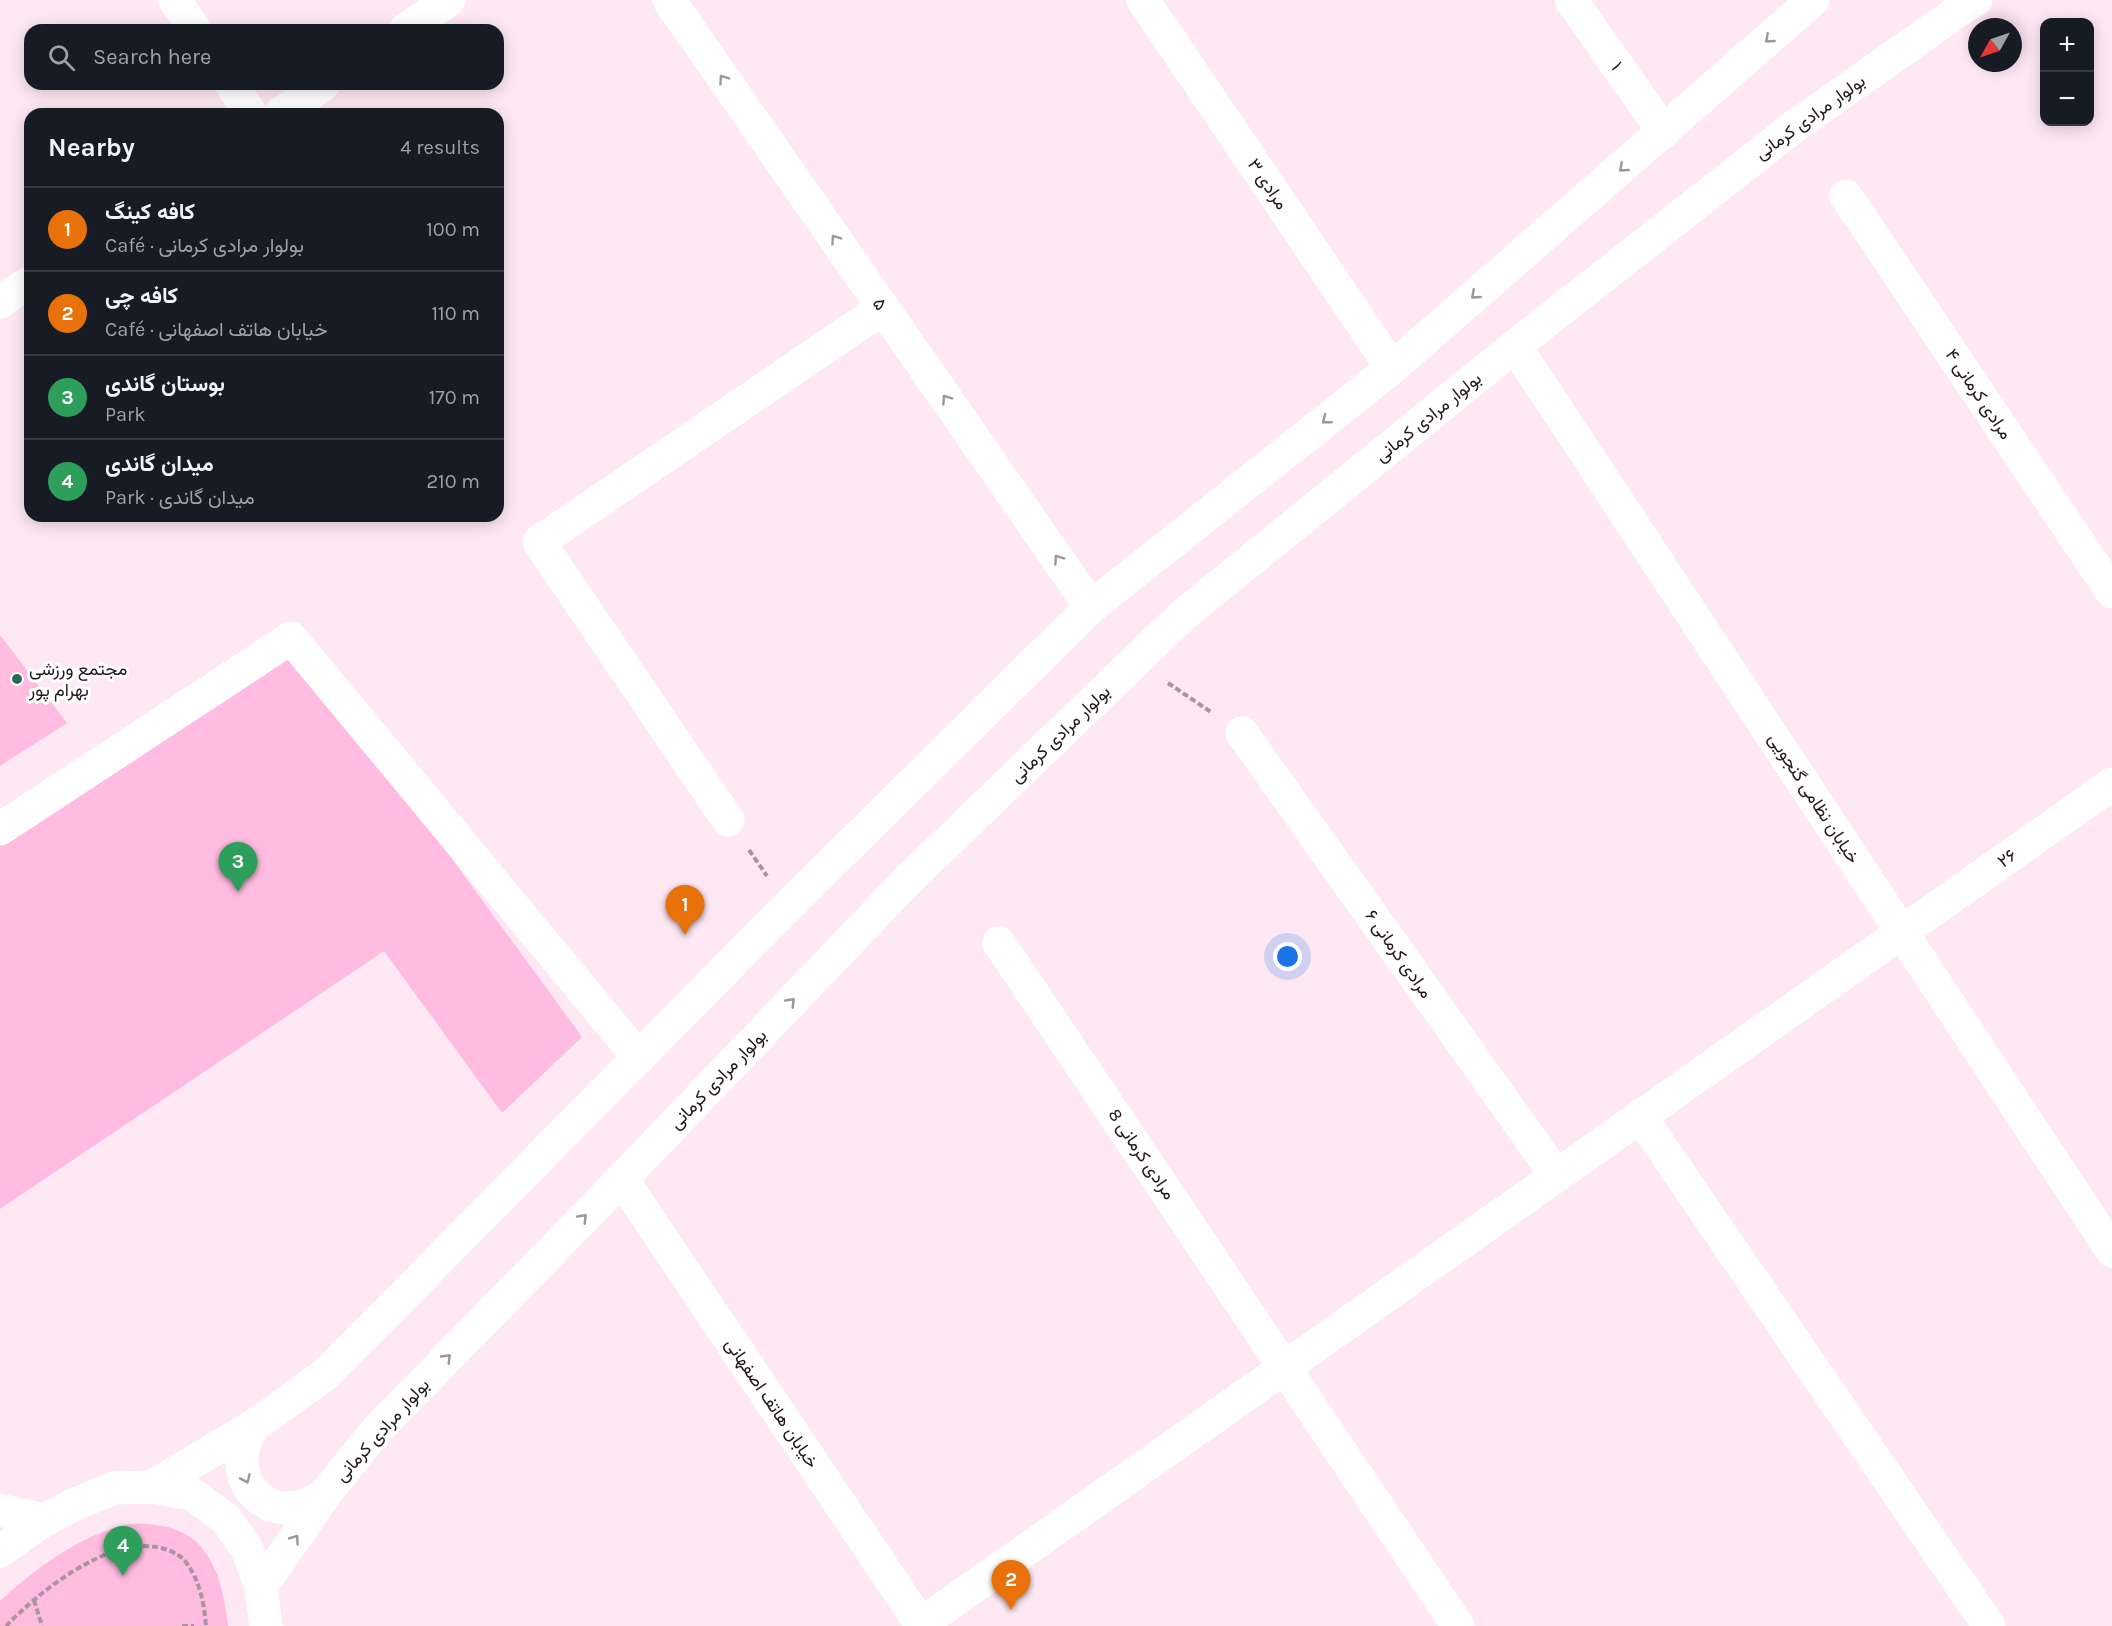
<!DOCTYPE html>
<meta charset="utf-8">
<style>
body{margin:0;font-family:Karla,Vazirmatn,sans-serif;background:#242831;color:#f1f3f6}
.controls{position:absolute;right:18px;top:18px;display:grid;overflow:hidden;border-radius:12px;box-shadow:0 3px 15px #0003}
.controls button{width:54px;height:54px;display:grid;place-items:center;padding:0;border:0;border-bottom:2px solid #363941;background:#171b24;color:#f1f3f6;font:30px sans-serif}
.compass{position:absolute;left:1968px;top:18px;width:54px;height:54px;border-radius:50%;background:#171b24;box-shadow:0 3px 15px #0003;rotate:230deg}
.you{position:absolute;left:1288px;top:957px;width:21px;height:21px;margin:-15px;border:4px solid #fff;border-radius:50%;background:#1a73e8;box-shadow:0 0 0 9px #1a73e833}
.badge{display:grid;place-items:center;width:39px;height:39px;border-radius:50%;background:#0b8043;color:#fff;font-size:20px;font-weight:700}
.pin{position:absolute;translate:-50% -50px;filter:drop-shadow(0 2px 3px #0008)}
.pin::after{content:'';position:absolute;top:32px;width:21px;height:18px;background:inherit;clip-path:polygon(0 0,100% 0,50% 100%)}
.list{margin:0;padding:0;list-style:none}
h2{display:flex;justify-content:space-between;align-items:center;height:78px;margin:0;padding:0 24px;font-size:26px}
h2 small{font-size:20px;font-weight:400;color:#9ea1a6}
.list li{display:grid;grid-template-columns:39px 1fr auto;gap:18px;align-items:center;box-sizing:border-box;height:84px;padding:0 24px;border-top:2px solid #363941}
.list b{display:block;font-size:22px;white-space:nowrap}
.list p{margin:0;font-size:20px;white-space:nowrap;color:#9ea1a6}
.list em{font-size:20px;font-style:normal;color:#9ea1a6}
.icon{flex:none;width:33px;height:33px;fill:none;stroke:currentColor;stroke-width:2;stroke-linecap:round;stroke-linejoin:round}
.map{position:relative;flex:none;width:2112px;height:1626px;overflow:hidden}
.search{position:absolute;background:#171b24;box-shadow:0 3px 15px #0003;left:24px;top:24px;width:480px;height:66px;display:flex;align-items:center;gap:15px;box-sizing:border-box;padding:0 21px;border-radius:18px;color:#9ea1a6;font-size:22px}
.panel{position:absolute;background:#171b24;box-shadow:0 3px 15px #0003;left:24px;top:108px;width:480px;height:414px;border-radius:18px}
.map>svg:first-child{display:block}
.green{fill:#ffbce0}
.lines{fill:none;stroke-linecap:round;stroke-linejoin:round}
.path{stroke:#a7959f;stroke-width:4;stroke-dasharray:6 3;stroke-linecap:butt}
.street{stroke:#fff;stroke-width:33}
.secondary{stroke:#fff;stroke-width:33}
.highway{stroke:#fff;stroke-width:33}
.oneway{stroke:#9c9699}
.poi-dot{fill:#2d6955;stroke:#fff;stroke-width:2}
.labels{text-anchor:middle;stroke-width:6;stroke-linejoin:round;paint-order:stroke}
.street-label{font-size:18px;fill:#22161d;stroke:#fff}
.poi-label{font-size:18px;fill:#22161d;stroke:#fff;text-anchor:start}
</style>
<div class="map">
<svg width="2112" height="1626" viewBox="0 0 2112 1626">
<rect width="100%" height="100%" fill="#fee8f3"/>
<!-- green -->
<g class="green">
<path d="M0 635 67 723 0 766Z"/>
<path d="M291 638 582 1037 502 1113 384 951 0 1209V834Z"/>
<path d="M149 1524C158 1526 169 1526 177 1530 215 1545 224 1590 228 1626H0V1601C34 1570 76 1538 121 1526 130 1523 140 1524 149 1524Z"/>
</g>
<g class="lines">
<!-- path -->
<g class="path">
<path d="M1168 683 1211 712"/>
<path d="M749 850 767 876"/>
<path d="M34 1600 42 1626"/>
<path d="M6 1626C39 1592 106 1538 156 1547 167 1549 178 1553 185 1561 200 1580 204 1603 206 1626"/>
<path d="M182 1626H194"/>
</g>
<!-- street -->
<g class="street">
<path d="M175 0 195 30"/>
<path d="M669 0 1091 607"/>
<path d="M1143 0 1392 368"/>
<path d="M1571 0 1664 132"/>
<path d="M405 30 449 0"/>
<path d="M231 84 251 114"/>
<path d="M280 114 324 84"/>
<path d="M1846 196 2112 592"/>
<path d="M0 302 30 282"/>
<path d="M1242 733 1556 1175"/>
<path d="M728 820 539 542 883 308"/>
<path d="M0 829 291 638 639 1058"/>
<path d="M999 943 1458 1626"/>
<path d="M1640 1116 1989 1626"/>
<path d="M921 1624 2112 784"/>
</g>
<!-- secondary -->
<g class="secondary">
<path d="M1515 346 2112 1251"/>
<path d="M622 1179 922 1626"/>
<path d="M255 1425C215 1479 274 1536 326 1493"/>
<path d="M152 1487 255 1425 326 1374 788 906 1091 607 1392 368 1813 0"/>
<path d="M0 1510 45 1520"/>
<path d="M0 1551 45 1520 75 1504 115 1488 152 1487 192 1494 226 1519 247 1549 261 1587 266 1626"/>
<path d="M261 1587 326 1493 375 1432 622 1179 907 881 1182 616 1515 346 1795 126 1974 0"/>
</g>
<!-- highway -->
<path class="highway" d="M1972 2 1976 0"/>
</g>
<!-- one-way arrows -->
<defs><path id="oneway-chevron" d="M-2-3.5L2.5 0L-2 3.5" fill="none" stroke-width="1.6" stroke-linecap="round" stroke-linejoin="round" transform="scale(1.5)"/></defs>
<g class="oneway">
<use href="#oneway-chevron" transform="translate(1769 39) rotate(139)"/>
<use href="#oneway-chevron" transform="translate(723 79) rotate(-125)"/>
<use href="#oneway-chevron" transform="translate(1623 168) rotate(139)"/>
<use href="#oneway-chevron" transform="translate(835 239) rotate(-125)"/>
<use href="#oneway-chevron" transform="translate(1475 295) rotate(139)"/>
<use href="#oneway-chevron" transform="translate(946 399) rotate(-125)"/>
<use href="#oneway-chevron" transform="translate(1326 420) rotate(142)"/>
<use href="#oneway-chevron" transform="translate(1058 559) rotate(-125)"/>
<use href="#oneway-chevron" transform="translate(791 1002) rotate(-46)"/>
<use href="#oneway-chevron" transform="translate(583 1218) rotate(-46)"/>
<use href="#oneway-chevron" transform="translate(447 1358) rotate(-46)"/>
<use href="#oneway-chevron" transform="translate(246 1479) rotate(66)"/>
<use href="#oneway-chevron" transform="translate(295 1539) rotate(-55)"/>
</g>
<!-- markers -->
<circle class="poi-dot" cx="17" cy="679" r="6"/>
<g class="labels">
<!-- street labels -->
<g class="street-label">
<text transform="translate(1617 66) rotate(55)" y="6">۱</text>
<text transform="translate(1810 117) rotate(-36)" y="6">بولوار مرادی کرمانی</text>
<text transform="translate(1268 184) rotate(56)" y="6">مرادی ۳</text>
<text transform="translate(880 304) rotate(55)" y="6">۵</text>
<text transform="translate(1979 394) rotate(56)" y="6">مرادی کرمانی ۴</text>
<text transform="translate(1428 417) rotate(-39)" y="6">بولوار مرادی کرمانی</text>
<text transform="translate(1060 734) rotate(-44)" y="6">بولوار مرادی کرمانی</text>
<text transform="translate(1814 798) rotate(57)" y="6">خیابان نظامی گنجویی</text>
<text transform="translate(2007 858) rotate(-35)" y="6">۲۶</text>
<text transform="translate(1399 954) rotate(55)" y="6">مرادی کرمانی ۶</text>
<text transform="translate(718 1079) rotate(-46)" y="6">بولوار مرادی کرمانی</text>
<text transform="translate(1142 1154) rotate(56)" y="6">مرادی کرمانی 8</text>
<text transform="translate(772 1403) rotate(56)" y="6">خیابان هاتف اصفهانی</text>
<text transform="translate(382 1430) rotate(-48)" y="6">بولوار مرادی کرمانی</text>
</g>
<!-- poi labels -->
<g class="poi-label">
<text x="29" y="675">مجتمع ورزشی<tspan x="29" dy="21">بهرام پور</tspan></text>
</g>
</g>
</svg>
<div class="controls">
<button>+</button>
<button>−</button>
</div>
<svg class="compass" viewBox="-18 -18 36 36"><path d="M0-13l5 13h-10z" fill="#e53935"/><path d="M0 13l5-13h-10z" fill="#9ea1a6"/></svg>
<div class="you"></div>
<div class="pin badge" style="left:685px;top:935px;background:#e8710a">1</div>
<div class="pin badge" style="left:1011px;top:1610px;background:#e8710a">2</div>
<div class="pin badge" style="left:238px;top:892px;background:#2e9e5b">3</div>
<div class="pin badge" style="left:123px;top:1576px;background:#2e9e5b">4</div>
<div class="search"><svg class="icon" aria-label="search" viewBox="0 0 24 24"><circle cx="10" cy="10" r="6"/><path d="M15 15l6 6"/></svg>Search here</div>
<section class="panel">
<h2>Nearby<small>4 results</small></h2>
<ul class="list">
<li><span class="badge" style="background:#e8710a">1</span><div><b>کافه کینگ</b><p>Café · بولوار مرادی کرمانی</p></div><em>100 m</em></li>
<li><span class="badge" style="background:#e8710a">2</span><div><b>کافه چی</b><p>Café · خیابان هاتف اصفهانی</p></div><em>110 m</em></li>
<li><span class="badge" style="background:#2e9e5b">3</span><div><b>بوستان گاندی</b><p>Park</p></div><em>170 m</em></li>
<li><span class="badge" style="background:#2e9e5b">4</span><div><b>میدان گاندی</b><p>Park · میدان گاندی</p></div><em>210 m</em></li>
</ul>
</section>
</div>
